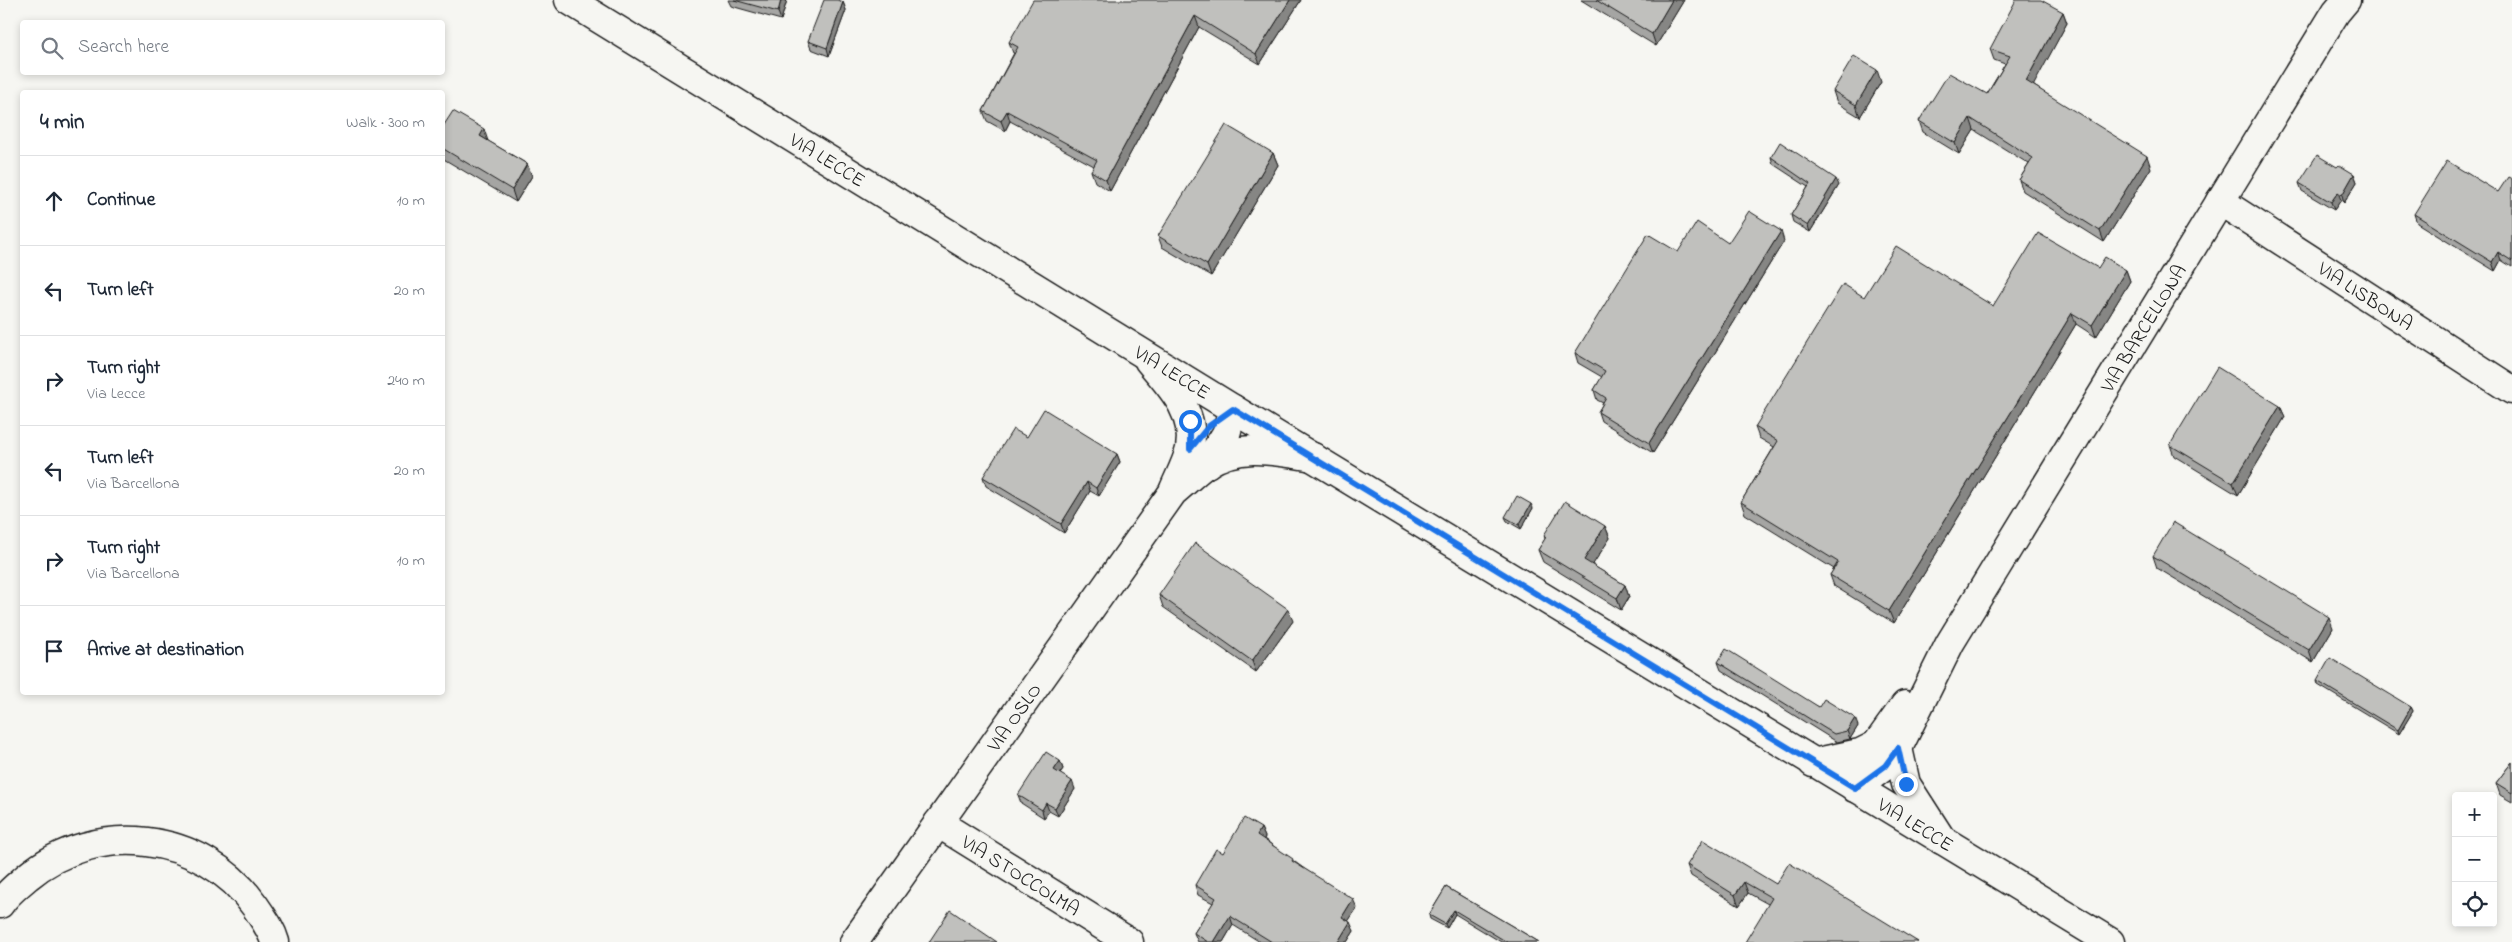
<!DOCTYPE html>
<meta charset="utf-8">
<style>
body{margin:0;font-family:"Indie Flower",sans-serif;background:#f2f2f3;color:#1f2937}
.controls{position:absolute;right:15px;bottom:15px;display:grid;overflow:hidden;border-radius:5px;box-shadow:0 2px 8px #0003}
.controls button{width:45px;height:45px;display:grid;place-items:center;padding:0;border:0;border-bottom:1px solid #e0e1e3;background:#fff;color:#1f2937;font:25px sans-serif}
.stop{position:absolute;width:15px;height:15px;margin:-11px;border:4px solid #1a73e8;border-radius:50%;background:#fff}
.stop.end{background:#1a73e8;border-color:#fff;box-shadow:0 1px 5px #0008}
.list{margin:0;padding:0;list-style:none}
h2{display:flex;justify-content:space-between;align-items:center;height:65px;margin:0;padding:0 20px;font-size:21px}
h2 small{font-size:16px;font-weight:400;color:#747a83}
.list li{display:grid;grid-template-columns:32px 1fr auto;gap:15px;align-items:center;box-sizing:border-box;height:90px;padding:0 20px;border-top:1px solid #e0e1e3}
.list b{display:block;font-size:19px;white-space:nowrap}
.list p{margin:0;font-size:16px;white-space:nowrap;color:#747a83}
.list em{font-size:16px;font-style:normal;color:#747a83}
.icon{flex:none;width:28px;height:28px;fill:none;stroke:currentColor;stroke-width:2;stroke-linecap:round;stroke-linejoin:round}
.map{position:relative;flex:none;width:2512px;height:942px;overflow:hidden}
.search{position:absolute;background:#fff;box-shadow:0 2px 8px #0003;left:20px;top:20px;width:425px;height:55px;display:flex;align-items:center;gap:12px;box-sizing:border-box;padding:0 18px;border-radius:5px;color:#747a83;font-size:19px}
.panel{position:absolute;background:#fff;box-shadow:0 2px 8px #0003;left:20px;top:90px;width:425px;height:605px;border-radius:5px}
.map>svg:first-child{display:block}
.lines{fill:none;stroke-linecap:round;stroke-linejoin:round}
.minor-casing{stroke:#1c1c1c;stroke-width:31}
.major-casing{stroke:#1c1c1c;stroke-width:31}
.minor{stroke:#f6f6f2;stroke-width:28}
.major{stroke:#f6f6f2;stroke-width:28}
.wall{fill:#a5a5a3;stroke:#1c1c1c}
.shaded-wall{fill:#868684;stroke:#1c1c1c}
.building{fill:#c0c0bd;stroke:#1c1c1c}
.route{stroke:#1a73e8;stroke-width:6}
.labels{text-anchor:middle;stroke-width:4;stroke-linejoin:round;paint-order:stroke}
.street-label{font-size:20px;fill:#1c1c1c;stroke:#f6f6f2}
</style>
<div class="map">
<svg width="2512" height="942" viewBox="0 0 2512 942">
<rect width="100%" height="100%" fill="#f6f6f2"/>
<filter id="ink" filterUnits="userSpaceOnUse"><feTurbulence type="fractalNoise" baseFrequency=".02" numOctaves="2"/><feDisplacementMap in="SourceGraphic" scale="10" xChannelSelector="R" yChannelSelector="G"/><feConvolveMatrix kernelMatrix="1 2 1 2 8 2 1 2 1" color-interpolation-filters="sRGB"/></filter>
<g filter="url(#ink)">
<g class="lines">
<!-- minor casing -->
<g class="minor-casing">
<g id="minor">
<path id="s1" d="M2220 201 2512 390"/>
<path d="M1149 361C1171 387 1196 412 1190 449 1187 462 1179 477 1174 489"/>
<path d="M1207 464 1226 434 1233 409"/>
<path d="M1898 748 1906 784 1942 840"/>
<path d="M1813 763 1860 753 1876 745"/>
<path d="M1855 787 1861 766 1905 705"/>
<path id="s2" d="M1855 788 1885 766 1898 748 1950 643 2336 12 2346 0"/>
<path id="s3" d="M938 823 1129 942"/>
<path d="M0 904C7 893 17 886 27 877 95 820 203 831 255 906 263 918 271 928 275 942"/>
<path id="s4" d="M854 942 1173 492C1184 483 1195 472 1206 464 1240 442 1276 451 1313 457"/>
</g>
</g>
<!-- major casing -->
<g class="major-casing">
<g id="major">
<path id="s5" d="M569 0 1233 409 2110 942"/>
</g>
</g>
<!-- minor -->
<use href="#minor" class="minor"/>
<!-- major -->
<use href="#major" class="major"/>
</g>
<!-- wall -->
<g class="wall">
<path d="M728 0H787L781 20 731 6Z"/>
<path d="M1301 0 1260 64 1199 27 1110 191 1095 182 1091 171 1094 166 1010 121 1005 131 987 121 983 111 1014 53H1013L1009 42Z"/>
<path d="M1581 0H1684L1656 46Z"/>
<path d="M843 2 846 10 829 56 811 49 808 41Z"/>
<path d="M2063 12 2067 23 2033 85 2151 168 2104 242 2023 191 2019 180 2029 164 1974 130 1959 154 1923 132 1919 121 1987 94 2005 64 1994 60 1990 49Z"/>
<path d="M1881 82 1860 117 1837 103 1833 91Z"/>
<path d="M442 128 488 141 527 164 532 176 516 202 442 158Z"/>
<path d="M1273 153 1278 165 1211 276 1162 247 1158 236Z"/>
<path d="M1771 157 1839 185 1810 232 1793 222 1791 215 1808 187 1773 164Z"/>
<path d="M2337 167 2354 174 2357 182 2344 203 2341 200 2334 210 2302 191 2299 183Z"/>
<path d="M2512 179V267L2501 260 2495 271 2417 223 2414 214 2498 192Z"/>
<path d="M1784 241 1653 453 1601 421 1598 412 1603 403 1597 400 1594 390 1602 377 1578 363 1575 353 1678 252 1728 243Z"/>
<path d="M2098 268 2126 270 2130 281 2096 337 2076 324 1894 623 1834 586 1830 575 1834 569 1745 514 1741 502 1774 447 1759 438 1755 427 1864 297 1993 306Z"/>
<path d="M2280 406 2285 417 2238 495 2174 456 2170 445Z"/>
<path d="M1027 437 1117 454 1120 462 1099 496 1090 491 1064 533 986 486 983 477Z"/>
<path d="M1533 508 1521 529 1507 521 1505 517Z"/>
<path d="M1605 526 1610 538 1592 565 1625 585 1629 597 1621 610 1543 562 1538 550 1545 539 1544 535Z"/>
<path d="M2153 556 2333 628 2313 662 2157 568Z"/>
<path d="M1159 595 1293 621 1256 672 1163 607Z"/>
<path d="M1718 662 1819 707 1858 726 1850 739 1837 742 1721 670Z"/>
<path d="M2317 681 2411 707 2413 711 2399 734 2318 685Z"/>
<path d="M1060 761 1063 769 1060 773 1075 789 1058 816 1049 811 1044 818 1021 803 1018 795Z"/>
<path d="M2512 762V802L2500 795 2496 783Z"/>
<path d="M1261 828 1265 837 1264 839 1357 908 1348 921 1354 931 1347 942H1260L1233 925 1223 942H1198L1194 933 1213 903 1198 895 1195 885 1223 853Z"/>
<path d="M1687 865 1776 884 1918 942 1768 904 1748 893 1739 906 1691 876Z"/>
<path d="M1446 887 1539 942H1501L1455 914 1447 928 1430 919 1429 915Z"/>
</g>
<!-- shaded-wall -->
<g class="shaded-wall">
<path d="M781 0H787L781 20 778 12Z"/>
<path d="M1290 0H1301L1260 64 1256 54Z"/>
<path d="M1672 0H1684L1656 46 1652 34Z"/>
<path d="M843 2 846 10 829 56 827 48Z"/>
<path d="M2063 12 2067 23 2030 92 2026 81Z"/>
<path d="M1195 16 1199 27 1110 191 1106 180Z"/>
<path d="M1877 70 1881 82 1860 117 1856 105Z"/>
<path d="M1007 111 1010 121 1005 131 1001 121Z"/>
<path d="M1970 118 1974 130 1959 154 1955 143Z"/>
<path d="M484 129 488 141 480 136Z"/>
<path d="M1273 153 1278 165 1211 276 1207 265Z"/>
<path d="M2147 156 2151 168 2104 242 2100 231Z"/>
<path d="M527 164 532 176 516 202 512 190Z"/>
<path d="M2354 174 2357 182 2344 203 2342 195Z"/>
<path d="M1836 179 1839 185 1810 232 1808 226Z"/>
<path d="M2338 192 2341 200 2334 210 2331 202Z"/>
<path d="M1781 231 1784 241 1653 453 1649 443Z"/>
<path d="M2498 252 2501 260 2495 271 2492 262Z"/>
<path d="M2126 270 2130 281 2096 337 2092 325Z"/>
<path d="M2072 313 2076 324 1894 623 1889 611Z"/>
<path d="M2280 406 2285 417 2238 495 2233 483Z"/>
<path d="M1117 454 1120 462 1099 496 1096 488Z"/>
<path d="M1087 482 1090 491 1064 533 1061 524Z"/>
<path d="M1531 504 1533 508 1521 529 1519 525Z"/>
<path d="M1605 526 1610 538 1588 572 1584 560Z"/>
<path d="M1625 585 1629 597 1621 610 1617 598Z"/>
<path d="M1288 609 1293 621 1256 672 1252 661Z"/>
<path d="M2329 617 2333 628 2313 662 2309 650Z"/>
<path d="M2411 707 2413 711 2399 734 2398 730Z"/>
<path d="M1855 718 1858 726 1850 739 1847 731Z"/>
<path d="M1060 761 1063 769 1057 777 1054 770Z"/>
<path d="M1072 781 1075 789 1058 816 1055 808Z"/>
<path d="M1046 803 1049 811 1044 818 1042 810Z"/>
<path d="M1261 828 1265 837 1261 844 1257 835Z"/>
<path d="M1744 882 1748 893 1739 906 1735 895Z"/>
<path d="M1353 899 1357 908 1345 926 1342 917Z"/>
<path d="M1454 910 1455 914 1447 928 1445 924Z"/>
<path d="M1230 916 1233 925 1223 942H1214Z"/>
<path d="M1350 922 1354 931 1347 942H1338Z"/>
</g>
<!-- building -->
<g class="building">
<path d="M734 0H781L778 12Z"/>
<path d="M824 0H837L843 2 827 48 808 41Z"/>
<path d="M1033 0H1290L1256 54 1195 16 1106 180 1091 171 1097 160 1007 111 1001 121 983 111 1018 47 1009 42Z"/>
<path d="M1596 0H1672L1652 34Z"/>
<path d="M2016 0H2041L2063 12 2026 81 2147 156 2100 231 2019 180 2033 158 1970 118 1955 143 1919 121 1949 73 1987 94 2010 56 1990 49Z"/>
<path d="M1854 56 1877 70 1856 105 1833 91Z"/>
<path d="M453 111 484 129 480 136 527 164 512 190 442 148V128Z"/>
<path d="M1226 125 1273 153 1207 265 1158 236Z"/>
<path d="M1780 142 1836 179 1808 226 1791 215 1810 184 1771 157Z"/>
<path d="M2317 155 2337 167 2339 165 2354 174 2342 195 2338 192 2331 202 2299 183Z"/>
<path d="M2447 161 2498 192 2508 177 2512 179V261L2498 252 2492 262 2414 214Z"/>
<path d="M1749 211 1781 231 1649 443 1598 412 1606 398 1594 390 1605 371 1575 353 1648 234 1678 252 1697 222 1728 243Z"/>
<path d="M2038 233 2098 268 2105 257 2126 270 2092 325 2072 313 1889 611 1830 575 1838 562 1741 502 1778 441 1755 427 1843 284 1864 297 1896 246 1993 306Z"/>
<path d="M2217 367 2280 406 2233 483 2170 445Z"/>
<path d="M1044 409 1117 454 1096 488 1087 482 1061 524 983 477 1013 429 1027 437Z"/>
<path d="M1517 496 1531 504 1519 525 1505 517Z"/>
<path d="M1565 501 1605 526 1584 560 1625 585 1617 598 1538 550 1546 537 1544 535Z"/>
<path d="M2173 522 2329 617 2309 650 2153 556Z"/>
<path d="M1195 543 1288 609 1252 661 1159 595Z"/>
<path d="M1726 649 1819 707 1824 699 1855 718 1847 731 1834 734 1718 662Z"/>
<path d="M2330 658 2411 707 2398 730 2317 681Z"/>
<path d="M1046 752 1060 761 1054 770 1072 781 1055 808 1046 803 1042 810 1018 795Z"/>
<path d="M2512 762V793L2496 783Z"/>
<path d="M1244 818 1261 828 1257 835 1293 859 1292 861 1353 899 1342 917 1350 922 1338 942H1272L1230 916 1214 942H1208L1194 933 1216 898 1195 885 1216 849 1223 853Z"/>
<path d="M1703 840 1776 884 1789 863 1918 942H1745L1772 898 1744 882 1735 895 1687 865Z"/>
<path d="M1446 887 1539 942H1507L1454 910 1445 924 1429 915Z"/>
<path d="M950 910 997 942H929Z"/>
</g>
</g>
<g class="lines" filter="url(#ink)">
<!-- route -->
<path class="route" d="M1190 421V449L1209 426 1233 409 1855 788 1885 766 1898 748 1906 784"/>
</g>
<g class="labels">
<!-- street labels -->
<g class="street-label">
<text dy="7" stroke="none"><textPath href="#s5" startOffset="304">VIA LECCE</textPath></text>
<text dy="7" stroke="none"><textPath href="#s1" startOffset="174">VIA LISBONA</textPath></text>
<text dy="7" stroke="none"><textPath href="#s2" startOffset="546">VIA BARCELLONA</textPath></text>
<text dy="7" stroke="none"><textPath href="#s5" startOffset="709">VIA LECCE</textPath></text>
<text dy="7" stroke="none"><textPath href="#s4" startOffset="276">VIA OSLO</textPath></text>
<text dy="7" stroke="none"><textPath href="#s5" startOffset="1579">VIA LECCE</textPath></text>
<text dy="7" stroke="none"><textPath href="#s3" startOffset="98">VIA STOCCOLMA</textPath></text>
</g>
</g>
</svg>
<div class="controls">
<button>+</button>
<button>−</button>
<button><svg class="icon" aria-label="locate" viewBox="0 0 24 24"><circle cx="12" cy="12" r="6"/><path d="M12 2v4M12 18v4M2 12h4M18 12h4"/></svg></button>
</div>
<div class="stop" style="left:1190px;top:421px"></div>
<div class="stop end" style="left:1906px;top:784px"></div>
<div class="search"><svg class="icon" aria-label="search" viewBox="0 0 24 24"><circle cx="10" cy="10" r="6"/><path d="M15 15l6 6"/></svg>Search here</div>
<section class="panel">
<h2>4 min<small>Walk · 300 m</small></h2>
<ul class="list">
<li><svg class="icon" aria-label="ahead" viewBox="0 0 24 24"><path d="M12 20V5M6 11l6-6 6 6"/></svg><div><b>Continue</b></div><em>10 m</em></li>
<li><svg class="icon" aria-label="left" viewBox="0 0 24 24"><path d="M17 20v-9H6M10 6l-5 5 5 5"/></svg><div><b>Turn left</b></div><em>20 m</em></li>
<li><svg class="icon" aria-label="right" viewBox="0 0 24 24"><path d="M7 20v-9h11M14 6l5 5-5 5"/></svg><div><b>Turn right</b><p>Via Lecce</p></div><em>240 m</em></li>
<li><svg class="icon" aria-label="left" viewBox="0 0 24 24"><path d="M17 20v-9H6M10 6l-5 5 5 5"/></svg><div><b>Turn left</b><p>Via Barcellona</p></div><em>20 m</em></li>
<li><svg class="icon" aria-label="right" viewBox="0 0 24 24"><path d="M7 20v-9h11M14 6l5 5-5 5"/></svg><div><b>Turn right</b><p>Via Barcellona</p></div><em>10 m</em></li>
<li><svg class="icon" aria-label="arrive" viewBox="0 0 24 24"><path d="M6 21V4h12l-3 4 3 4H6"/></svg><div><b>Arrive at destination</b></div></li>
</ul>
</section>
</div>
